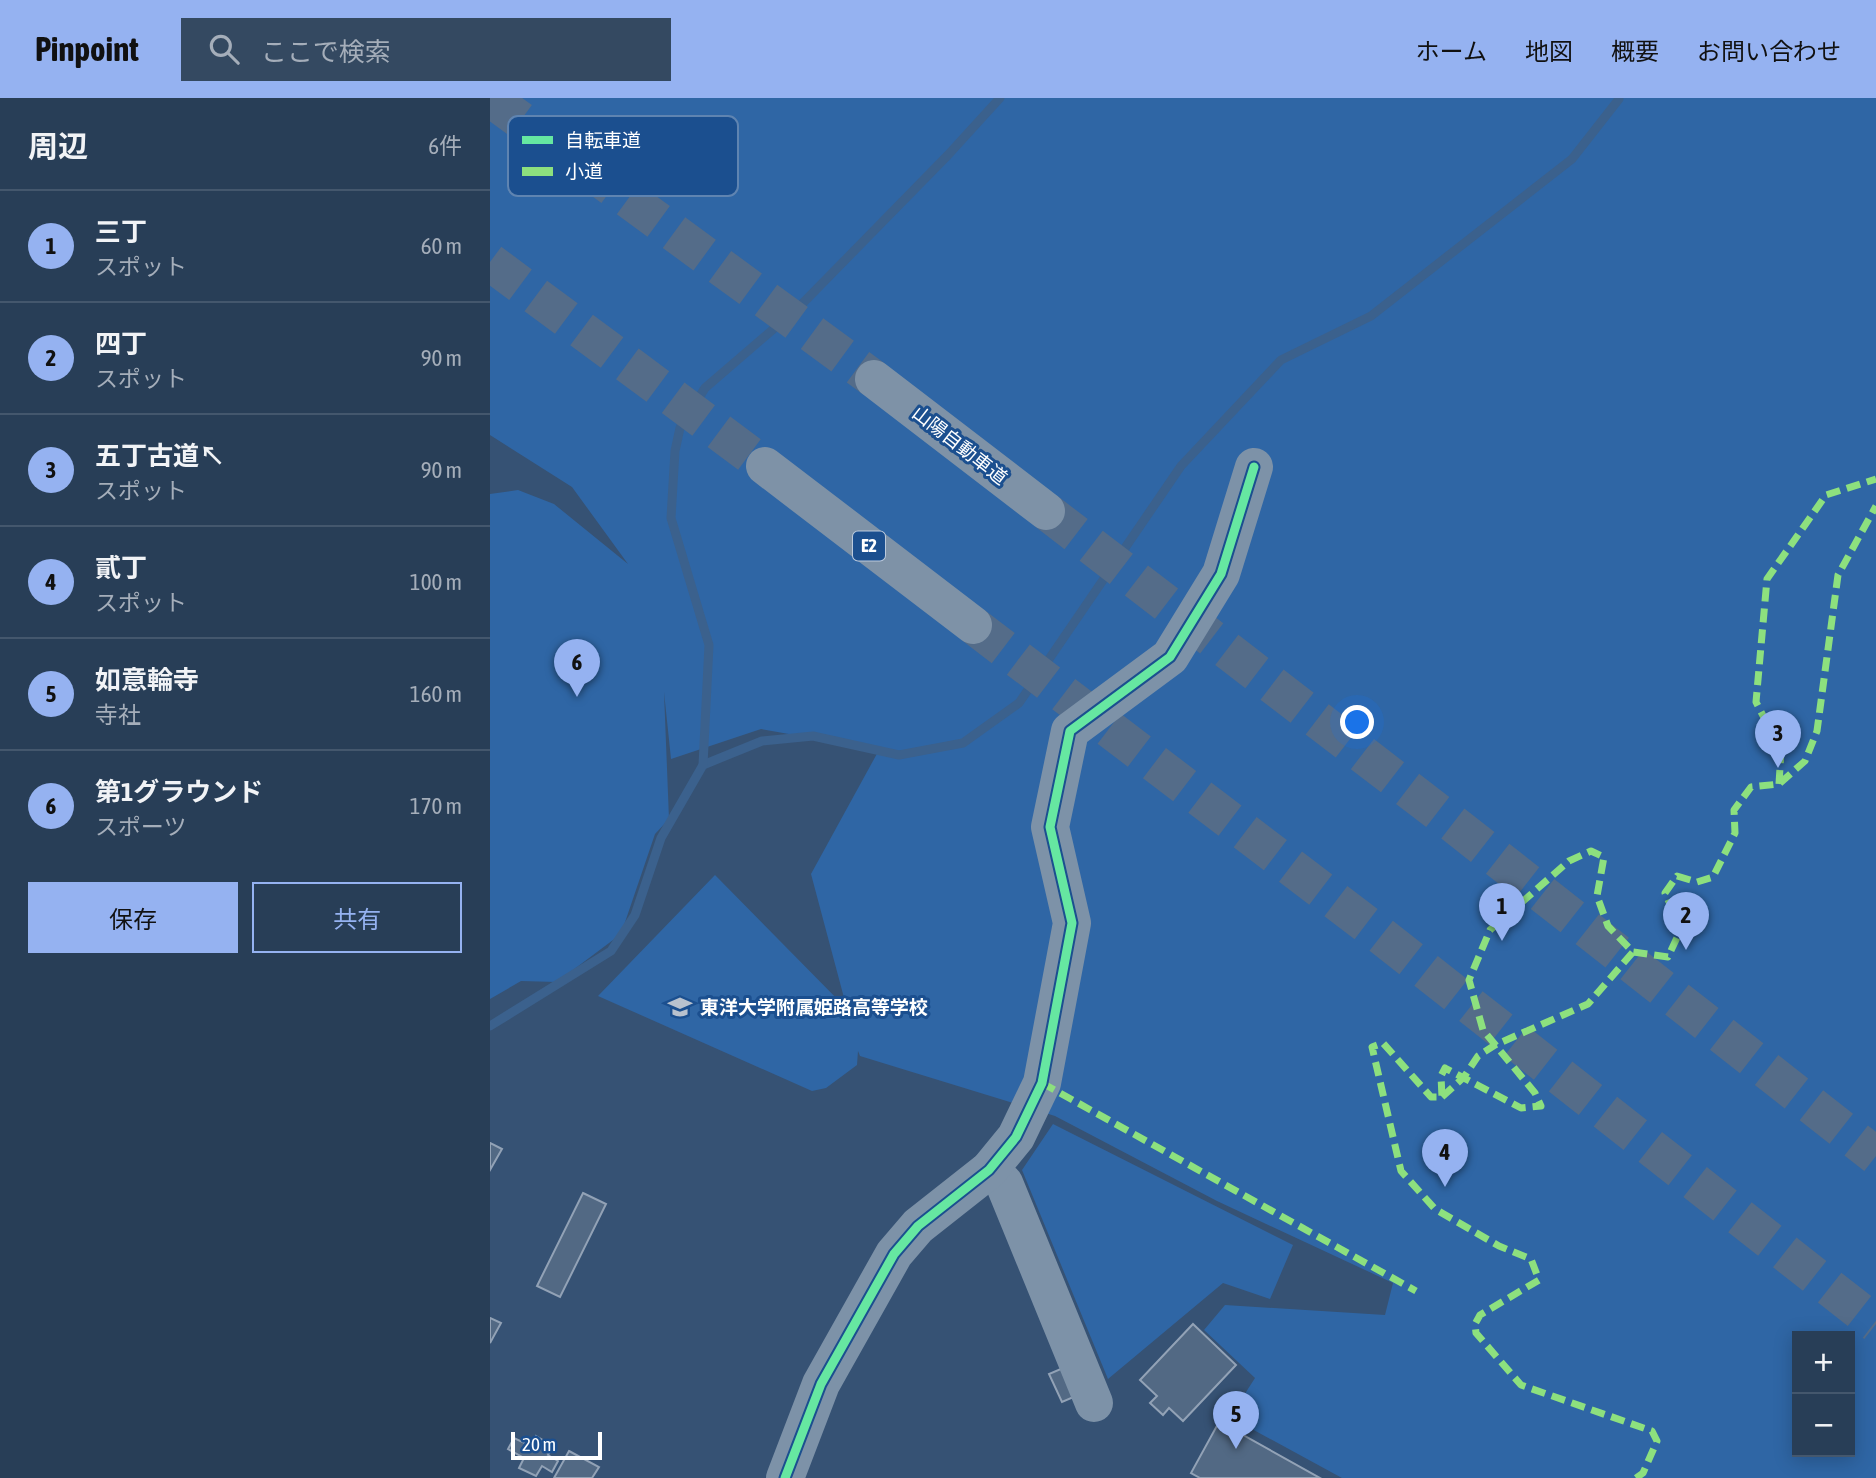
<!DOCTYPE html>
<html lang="ja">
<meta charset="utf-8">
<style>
body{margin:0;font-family:"Asap Condensed","Noto Sans JP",sans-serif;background:#344961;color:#f1f3f6}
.controls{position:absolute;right:21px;bottom:21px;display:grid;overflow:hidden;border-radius:0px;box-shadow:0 4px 18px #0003}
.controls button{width:63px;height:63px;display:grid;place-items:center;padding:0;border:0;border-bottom:2px solid #44576d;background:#283e57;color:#f1f3f6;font:35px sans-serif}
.scale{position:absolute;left:21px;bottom:18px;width:91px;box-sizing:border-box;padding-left:7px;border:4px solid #fff;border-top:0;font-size:19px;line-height:24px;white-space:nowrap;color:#fff;-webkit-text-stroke:5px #1b4f8f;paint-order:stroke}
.you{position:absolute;left:868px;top:625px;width:24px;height:24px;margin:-18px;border:5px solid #fff;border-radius:50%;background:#1a73e8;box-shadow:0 0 0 10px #1a73e833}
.badge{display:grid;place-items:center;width:46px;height:46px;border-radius:50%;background:#95b2f1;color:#111;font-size:23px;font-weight:700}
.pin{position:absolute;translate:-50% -58px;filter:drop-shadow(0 2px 4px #0008)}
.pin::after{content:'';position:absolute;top:37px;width:24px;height:21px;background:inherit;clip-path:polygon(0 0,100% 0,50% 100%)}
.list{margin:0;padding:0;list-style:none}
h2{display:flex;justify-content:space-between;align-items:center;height:91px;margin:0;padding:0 28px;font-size:30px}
h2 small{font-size:23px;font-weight:400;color:#a5aeba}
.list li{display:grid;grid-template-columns:46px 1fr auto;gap:21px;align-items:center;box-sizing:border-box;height:112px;padding:0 28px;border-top:2px solid #44576d}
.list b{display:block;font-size:26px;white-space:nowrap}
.list p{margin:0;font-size:23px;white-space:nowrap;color:#a5aeba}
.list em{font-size:23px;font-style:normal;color:#a5aeba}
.actions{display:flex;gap:14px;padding:21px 28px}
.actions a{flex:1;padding:16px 0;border:2px solid #95b2f1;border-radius:0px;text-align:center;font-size:24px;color:#95b2f1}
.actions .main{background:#95b2f1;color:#111}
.icon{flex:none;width:38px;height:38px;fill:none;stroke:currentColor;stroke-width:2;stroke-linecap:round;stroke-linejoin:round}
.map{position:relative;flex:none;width:1386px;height:1380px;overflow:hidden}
header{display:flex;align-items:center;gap:42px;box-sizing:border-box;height:98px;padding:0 35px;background:#95b2f1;color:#111}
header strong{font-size:33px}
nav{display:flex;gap:38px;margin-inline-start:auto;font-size:24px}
.search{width:490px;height:63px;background:#344961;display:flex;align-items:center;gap:18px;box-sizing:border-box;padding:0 24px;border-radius:0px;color:#a5aeba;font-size:26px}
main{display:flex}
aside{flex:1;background:#283e57}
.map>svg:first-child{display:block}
.green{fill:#2f66a5;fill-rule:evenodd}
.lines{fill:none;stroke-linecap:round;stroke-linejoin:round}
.stream{stroke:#3b618d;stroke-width:9}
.building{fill:#526984;stroke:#92a2b6;stroke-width:2}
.highway-tunnel{stroke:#546c89;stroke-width:38;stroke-dasharray:38 19;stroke-linecap:butt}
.minor{stroke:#7d92a8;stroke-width:38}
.highway{stroke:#7e92a7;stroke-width:38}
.quiet{stroke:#8de07e;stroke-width:7;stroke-dasharray:14 7;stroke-linecap:butt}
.cycleway-casing{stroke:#1b4f8f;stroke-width:13}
.cycleway{stroke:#66e7a1;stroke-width:9}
.labels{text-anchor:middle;stroke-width:6;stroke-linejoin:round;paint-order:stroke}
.shield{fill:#1b4f8f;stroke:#bbcadd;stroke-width:2}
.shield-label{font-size:18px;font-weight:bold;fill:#fff}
.street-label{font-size:19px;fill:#fff;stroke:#1b4f8f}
.poi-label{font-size:19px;font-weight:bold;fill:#fff;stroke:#1b4f8f;text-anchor:start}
.key{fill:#1b4f8f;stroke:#5f84b1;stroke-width:2}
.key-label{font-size:19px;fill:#fff}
</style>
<header>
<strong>Pinpoint</strong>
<div class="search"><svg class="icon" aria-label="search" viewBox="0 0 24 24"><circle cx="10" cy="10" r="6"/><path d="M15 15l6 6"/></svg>ここで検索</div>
<nav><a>ホーム</a><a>地図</a><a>概要</a><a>お問い合わせ</a></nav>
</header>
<main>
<aside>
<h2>周辺<small>6件</small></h2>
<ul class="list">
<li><span class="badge">1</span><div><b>三丁</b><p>スポット</p></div><em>60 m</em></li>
<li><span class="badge">2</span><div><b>四丁</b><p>スポット</p></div><em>90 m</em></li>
<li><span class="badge">3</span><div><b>五丁古道↖</b><p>スポット</p></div><em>90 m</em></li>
<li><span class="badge">4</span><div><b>貳丁</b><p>スポット</p></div><em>100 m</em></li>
<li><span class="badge">5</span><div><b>如意輪寺</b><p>寺社</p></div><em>160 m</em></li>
<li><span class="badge">6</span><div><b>第1グラウンド</b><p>スポーツ</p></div><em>170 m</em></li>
</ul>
<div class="actions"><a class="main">保存</a><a>共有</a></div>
</aside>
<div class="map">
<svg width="1386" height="1380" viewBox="0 0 1386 1380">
<rect width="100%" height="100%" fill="#365274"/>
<!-- green -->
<g class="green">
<path d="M0 0H1386V1380H852L740 1319 765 1280 714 1232 735 1207 895 1217 903 1185 727 1103 565 1018 370 958 368 953 367 967 336 990 322 993 108 898 225 777 357 911 321 776 389 652 271 631 181 661 174 594 179 721 165 736 131 836 67 884 31 883 0 901V396L28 392 64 406 138 466 82 389 0 337ZM1307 1238H1360V1354H1307Z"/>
<path d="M563 1026 803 1147 780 1201 733 1185 618 1281 532 1072Z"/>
</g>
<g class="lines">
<!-- stream -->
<g class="stream">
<path d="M213 667 272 643 323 638 409 657 473 645 529 605 691 368 791 262 881 218 1082 61 1129 1"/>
<path d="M0 928 121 853 145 817 171 740 213 667 219 547 181 420 185 353 190 330 215 290 309 209 458 57 510 0"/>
</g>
</g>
<!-- building -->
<g class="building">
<path d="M0 1045 12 1051 0 1072Z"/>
<path d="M93 1095 116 1106 70 1199 47 1188Z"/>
<path d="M0 1220 11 1225 0 1245Z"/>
<path d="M703 1226 746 1267 693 1323 679 1310 673 1317 660 1305 667 1298 650 1282Z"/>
<path d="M573 1270 586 1298 572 1304 559 1276Z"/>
<path d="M729 1324 735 1327 830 1380H710L701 1375Z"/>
<path d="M46 1338 63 1348 58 1357 68 1363 62 1374 52 1368 46 1378 29 1370 34 1360 18 1351 24 1340 41 1348Z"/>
<path d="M79 1353 109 1369 102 1380H64Z"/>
</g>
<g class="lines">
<!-- highway-tunnel -->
<g class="highway-tunnel">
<path d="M0 0 384 281"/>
<path d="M0 164 275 368"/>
<path d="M556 413 966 728 1386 1058"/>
<path d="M483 527 889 836 1386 1226"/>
</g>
<!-- minor -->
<g class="minor">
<path d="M499 1072 514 1085 604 1305"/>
<path d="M295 1380 331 1286 404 1156 428 1128 499 1072 526 1039 552 985 582 825 560 729 580 633 680 559 731 476 764 369"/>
</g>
<!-- highway -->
<g class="highway">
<path d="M384 281 556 413"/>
<path d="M275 368 483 527"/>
</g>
<!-- quiet -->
<g class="quiet">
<path d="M1289 686 1291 653 1266 604 1277 481 1336 397 1386 381"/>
<path d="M552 985 926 1193"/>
<path d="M952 999 974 979 988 958 1005 947 1098 906 1143 854"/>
<path d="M1146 1380 1153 1375 1167 1343 1162 1333 1031 1287 986 1235 985 1226 990 1217 1049 1182 1041 1161 1009 1148 945 1111 911 1073 882 949 893 945 941 999H952L951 978 955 970 1031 1010 1051 1008 1045 995 993 932 979 882 1000 832 1079 763 1101 753 1114 759 1107 798 1118 828 1143 854 1178 859 1191 831 1175 795 1187 778 1207 784 1223 779 1245 735 1244 712 1261 689 1289 686 1315 663 1327 633 1348 477 1386 408"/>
</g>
<!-- cycleway casing -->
<g class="cycleway-casing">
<path id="cycleway" d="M295 1380 331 1286 404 1156 428 1128 499 1072 526 1039 552 985 582 825 560 729 580 633 680 559 731 476 764 369"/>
</g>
<!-- cycleway -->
<use href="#cycleway" class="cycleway"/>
</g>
<!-- icons -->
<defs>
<g id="school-bare" transform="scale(1.89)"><path d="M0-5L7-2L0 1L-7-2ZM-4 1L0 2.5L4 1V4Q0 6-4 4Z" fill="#b9c2ce" stroke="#1b4f8f" stroke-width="2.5" paint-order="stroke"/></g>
</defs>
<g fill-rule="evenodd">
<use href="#school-bare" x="190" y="909"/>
</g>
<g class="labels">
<!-- shield labels -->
<rect class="shield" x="363" y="433.5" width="32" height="29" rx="5"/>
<g class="shield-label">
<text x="379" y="454">E2</text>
</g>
<!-- street labels -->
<g class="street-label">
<text transform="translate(470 347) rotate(38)" y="7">山陽自動車道</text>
</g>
<!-- poi labels -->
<g class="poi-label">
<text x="210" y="916">東洋大学附属姫路高等学校</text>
</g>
</g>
<!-- legend -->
<rect x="18" y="18" width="230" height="80" rx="10" class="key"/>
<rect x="32" y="38" width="31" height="8" fill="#66e7a1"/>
<rect x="32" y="69" width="31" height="9" fill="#8de07e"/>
<g class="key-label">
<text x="75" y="49">自転車道</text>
<text x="75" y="80">小道</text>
</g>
</svg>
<div class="controls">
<button>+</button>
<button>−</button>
</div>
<div class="scale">20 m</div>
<div class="you"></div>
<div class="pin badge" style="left:1012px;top:843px">1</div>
<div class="pin badge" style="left:1196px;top:852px">2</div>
<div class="pin badge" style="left:1288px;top:670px">3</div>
<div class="pin badge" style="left:955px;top:1089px">4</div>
<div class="pin badge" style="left:746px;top:1351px">5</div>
<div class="pin badge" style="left:87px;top:599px">6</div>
</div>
</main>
